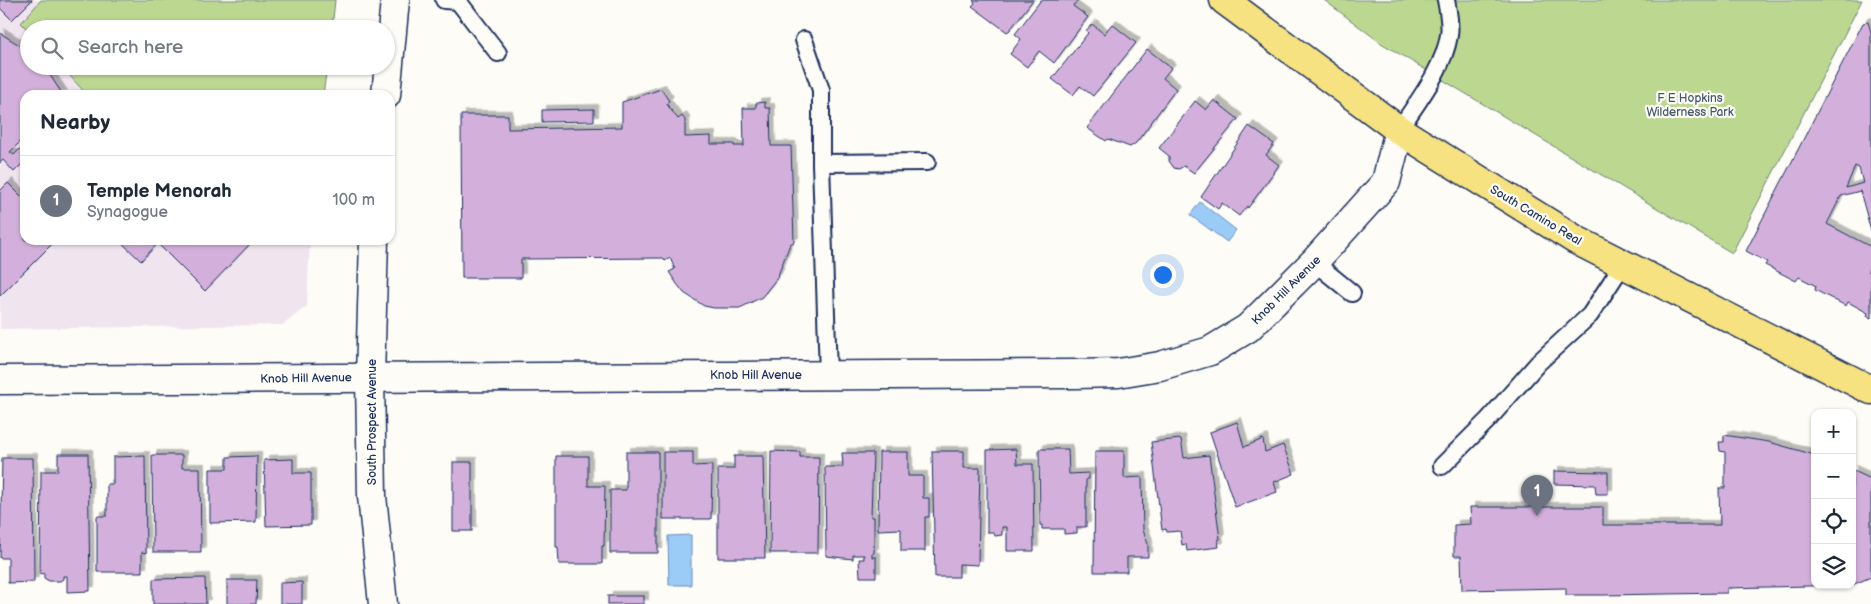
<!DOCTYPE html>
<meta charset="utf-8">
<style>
body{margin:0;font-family:"Balsamiq Sans",sans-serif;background:#f6f6f7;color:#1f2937}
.controls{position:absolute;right:15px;bottom:15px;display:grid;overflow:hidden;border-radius:10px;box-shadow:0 1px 4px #0004}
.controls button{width:45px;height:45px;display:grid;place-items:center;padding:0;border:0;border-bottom:1px solid #e0e1e3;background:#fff;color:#1f2937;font:25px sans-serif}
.you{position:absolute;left:1162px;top:274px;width:18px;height:18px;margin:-12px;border:4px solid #fff;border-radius:50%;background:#1a73e8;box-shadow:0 0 0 8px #1a73e833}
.badge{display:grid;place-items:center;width:32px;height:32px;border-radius:50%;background:#0f766e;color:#fff;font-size:16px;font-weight:700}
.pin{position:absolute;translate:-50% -41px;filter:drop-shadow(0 1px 2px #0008)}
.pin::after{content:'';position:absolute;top:26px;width:18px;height:15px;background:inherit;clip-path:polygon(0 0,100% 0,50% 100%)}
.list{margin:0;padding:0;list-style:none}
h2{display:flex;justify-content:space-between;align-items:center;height:65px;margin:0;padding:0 20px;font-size:21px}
h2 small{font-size:16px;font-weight:400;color:#747a83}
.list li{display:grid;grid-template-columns:32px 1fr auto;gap:15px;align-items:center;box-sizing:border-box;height:90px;padding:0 20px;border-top:1px solid #e0e1e3}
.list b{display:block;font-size:19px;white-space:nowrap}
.list p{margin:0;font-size:16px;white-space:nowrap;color:#747a83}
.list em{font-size:16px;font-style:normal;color:#747a83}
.icon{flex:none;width:28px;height:28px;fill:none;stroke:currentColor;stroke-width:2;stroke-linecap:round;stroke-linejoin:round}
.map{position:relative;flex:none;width:1871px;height:604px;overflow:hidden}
.search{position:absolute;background:#fff;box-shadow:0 1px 4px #0004;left:20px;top:20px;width:375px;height:55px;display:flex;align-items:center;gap:12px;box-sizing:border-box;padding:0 18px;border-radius:28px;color:#747a83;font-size:19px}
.panel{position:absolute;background:#fff;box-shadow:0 1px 4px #0004;left:20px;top:90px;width:375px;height:155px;border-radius:15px}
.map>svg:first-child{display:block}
.built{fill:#f0e5ef}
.green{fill:#bcd890;stroke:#6c8477}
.water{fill:#9bcbf7;stroke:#688dba}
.building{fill:#d3b0db;stroke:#1b2f5e;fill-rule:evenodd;filter:url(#shadow)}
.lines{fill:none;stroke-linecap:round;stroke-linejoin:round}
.lane-casing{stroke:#1b2f5e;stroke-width:20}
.secondary-casing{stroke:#1b2f5e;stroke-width:31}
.primary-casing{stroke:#1b2f5e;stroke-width:31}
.lane{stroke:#fdfcf7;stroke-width:16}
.secondary{stroke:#fdfcf7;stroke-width:28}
.primary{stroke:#f6e281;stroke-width:28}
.labels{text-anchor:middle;stroke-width:4.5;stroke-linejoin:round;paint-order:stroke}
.park-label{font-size:12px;fill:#43596a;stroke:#fdfcf7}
.street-label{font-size:12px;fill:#1b2f5e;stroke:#fdfcf7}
</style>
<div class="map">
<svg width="1871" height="604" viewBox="0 0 1871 604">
<defs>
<filter id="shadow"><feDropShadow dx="4.5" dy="-4.5" stdDeviation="0" flood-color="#0004"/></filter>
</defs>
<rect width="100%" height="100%" fill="#fdfcf7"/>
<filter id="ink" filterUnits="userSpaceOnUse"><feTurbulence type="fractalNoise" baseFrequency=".02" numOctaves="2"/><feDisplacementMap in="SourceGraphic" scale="10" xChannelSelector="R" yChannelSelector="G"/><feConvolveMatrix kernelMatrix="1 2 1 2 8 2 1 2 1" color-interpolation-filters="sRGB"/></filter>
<g filter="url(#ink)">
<!-- built -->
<path class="built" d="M0 0H41L21 23 29 31V66H61L87 95H25V240H310L307 306 283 325 0 329Z"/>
<!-- green -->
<g class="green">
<path d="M41 0H335L332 29H29V31L21 23Z"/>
<path d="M1324 0H1862L1732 253 1381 43Z"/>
<path d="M61 66H327L323 95H87Z"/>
</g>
<!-- water -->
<g class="water">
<path d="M1200 202 1236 230 1227 242 1190 215Z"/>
<path d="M691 535V585H669L668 536Z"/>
</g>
<!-- building -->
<g class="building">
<path d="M0 0H32L12 20 0 8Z"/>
<path d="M973 0H1033L1010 30 1007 32 972 6 975 3Z"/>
<path d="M1041 0H1078L1073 6 1088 17 1054 63 1039 51 1027 67 1010 54 1021 39 1015 34Z"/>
<path d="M1868 22 1871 32V231L1860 191 1841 196 1827 224 1871 247V264L1868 271 1871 272V318L1867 316 1868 313 1848 302 1846 306 1815 290 1816 286 1799 277 1796 281 1765 265 1767 262 1746 251 1863 23ZM1855 166 1859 168 1863 183 1846 188Z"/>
<path d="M1092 24 1104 34 1112 24 1136 43 1093 96 1080 86 1073 95 1052 79 1088 33 1086 31Z"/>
<path d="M0 33 29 51V66H44L63 95H25V137L10 152 14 155 25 144V161L14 172 3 160 0 163Z"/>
<path d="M1147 49 1171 68 1163 78 1176 89 1136 143 1130 147 1108 139 1106 141 1087 128Z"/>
<path d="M661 89 669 101 666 103 678 119 682 116 685 120V137L711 136V144H734V146H744L743 108H756V103L765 102V108H770L771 146H791L794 242 790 244 777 278 762 297 740 308H714L704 306 684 293 677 284 669 272 675 269 670 258 665 261 663 258 521 259V278H462L461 115H508V129L622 127V102Z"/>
<path d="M1214 100 1238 119 1194 173 1184 166 1179 169 1174 168 1169 161V156L1159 148 1195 101 1206 110Z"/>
<path d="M594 109V121L542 122V110Z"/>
<path d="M1249 126 1274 144 1266 155 1279 165 1248 208 1247 206 1239 216 1222 203 1218 209 1201 197Z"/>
<path d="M8 183 25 200V240H56L0 296V191Z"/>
<path d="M119 240H161L141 261Z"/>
<path d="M164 240H246L250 244 205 291 159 245Z"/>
<path d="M1237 422 1244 447 1263 439 1265 452 1283 445 1294 474 1274 482 1277 492 1235 507 1210 432Z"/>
<path d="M1724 435 1769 442 1815 455V585H1850L1727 588V593L1603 595H1566V588L1462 590 1461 556H1454V525L1471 524 1470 507H1603V525H1720L1719 488H1725V452L1720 451 1719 442H1724Z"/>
<path d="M1181 439 1184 458 1209 455 1220 539 1218 540 1219 547 1187 551 1186 544 1182 545 1180 531 1167 532 1166 529 1162 530 1151 442Z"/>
<path d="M1016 449 1017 464H1033L1034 551H1007V527H1002V535L995 536 993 532H987V450Z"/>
<path d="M1039 449H1068L1069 474 1089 473V479H1086V527H1077V533L1064 534V529H1042V525H1040Z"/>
<path d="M771 451 800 452V457H819L818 553H770Z"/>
<path d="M932 451H964V468H980L978 565 959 564V577H935Z"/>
<path d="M1095 451H1124V478L1142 477 1143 530 1148 544V557H1127V572H1094Z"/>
<path d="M626 452H658V553H610V490H626Z"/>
<path d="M663 452H693V466L712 465 711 519H663Z"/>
<path d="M879 452H908V476H923V498H929V517H925V551H901V529L878 530Z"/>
<path d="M842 453H873L871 517H874V553H872V557H876V577H860L859 559H864V555H853V559L826 556 825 467H843Z"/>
<path d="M58 454H88L90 591 67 592V576H63V579L60 581H49L44 578V574L40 573 41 471H58Z"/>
<path d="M152 455H182V468H200L201 552H153Z"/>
<path d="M145 456 146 553 142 552V572H97V516H107V484H113V457Z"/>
<path d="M257 456 256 522 210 523V469H227V457Z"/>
<path d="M556 456H588V486H605L604 546H602V564H559L558 547H556Z"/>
<path d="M734 456H763L765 558H718V469H734Z"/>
<path d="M2 458H33L34 582 8 583V558H0Z"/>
<path d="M293 459V473H311V525L266 526 264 460Z"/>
<rect x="453" y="462" width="19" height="69"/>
<path d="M1852 470 1871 479V577L1852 585Z"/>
<path d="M1554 471 1608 472V494H1596L1595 485 1554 484Z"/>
<path d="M205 578 206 604H153V579Z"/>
<path d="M227 580H257L256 604H227Z"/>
<path d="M302 582V604H280V583Z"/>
<rect x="608" y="596" width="36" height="8"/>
</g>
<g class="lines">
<!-- lane casing -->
<g class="lane-casing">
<g id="lane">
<path d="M444 0 458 1 498 53"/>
<path d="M804 40 821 90V163L828 374"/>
<path d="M1399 130C1417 102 1444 69 1449 35 1451 24 1448 11 1446 0"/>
<path d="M821 163 927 162"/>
<path d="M1314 262 1352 293"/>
<path d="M1442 466 1488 420 1539 362 1590 315 1623 264"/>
</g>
</g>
<!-- secondary casing -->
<g class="secondary-casing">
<g id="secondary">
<path d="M386 95 395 0"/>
<path d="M374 240 370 377 372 496 383 604"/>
<path d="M0 380 1076 374 1118 373 1160 366 1210 351 1248 328 1314 262 1386 182 1399 130"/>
</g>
</g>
<!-- primary casing -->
<g class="primary-casing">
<path id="primary" d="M1224 0 1399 130 1576 240 1871 390"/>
</g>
<!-- lane -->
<use href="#lane" class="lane"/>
<!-- secondary -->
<use href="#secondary" class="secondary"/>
<!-- primary -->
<use href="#primary" class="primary"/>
</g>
</g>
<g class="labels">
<!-- park labels -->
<g class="park-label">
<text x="1690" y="102">F E Hopkins<tspan x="1690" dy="14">Wilderness Park</tspan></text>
</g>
<!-- street labels -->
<g class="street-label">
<text transform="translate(1536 215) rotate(31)" y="4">South Camino Real</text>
<text transform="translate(1286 290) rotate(-45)" y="4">Knob Hill Avenue</text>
<text x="756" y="379">Knob Hill Avenue</text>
<text transform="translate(306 378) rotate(-1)" y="4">Knob Hill Avenue</text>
<text transform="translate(372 422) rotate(-90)" y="4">South Prospect Avenue</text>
</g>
</g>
</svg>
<div class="controls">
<button>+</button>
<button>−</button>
<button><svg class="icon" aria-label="locate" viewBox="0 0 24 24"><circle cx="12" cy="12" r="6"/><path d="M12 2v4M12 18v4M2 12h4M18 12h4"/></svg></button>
<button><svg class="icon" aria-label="layers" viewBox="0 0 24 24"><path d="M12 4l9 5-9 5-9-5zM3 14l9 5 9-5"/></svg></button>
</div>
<div class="you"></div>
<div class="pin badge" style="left:1537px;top:516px;background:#6b7280">1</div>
<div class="search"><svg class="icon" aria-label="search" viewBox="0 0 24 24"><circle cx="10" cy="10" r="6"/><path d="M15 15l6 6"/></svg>Search here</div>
<section class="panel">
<h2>Nearby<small></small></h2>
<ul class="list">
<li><span class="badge" style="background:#6b7280">1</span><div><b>Temple Menorah</b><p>Synagogue</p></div><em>100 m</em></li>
</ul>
</section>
</div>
